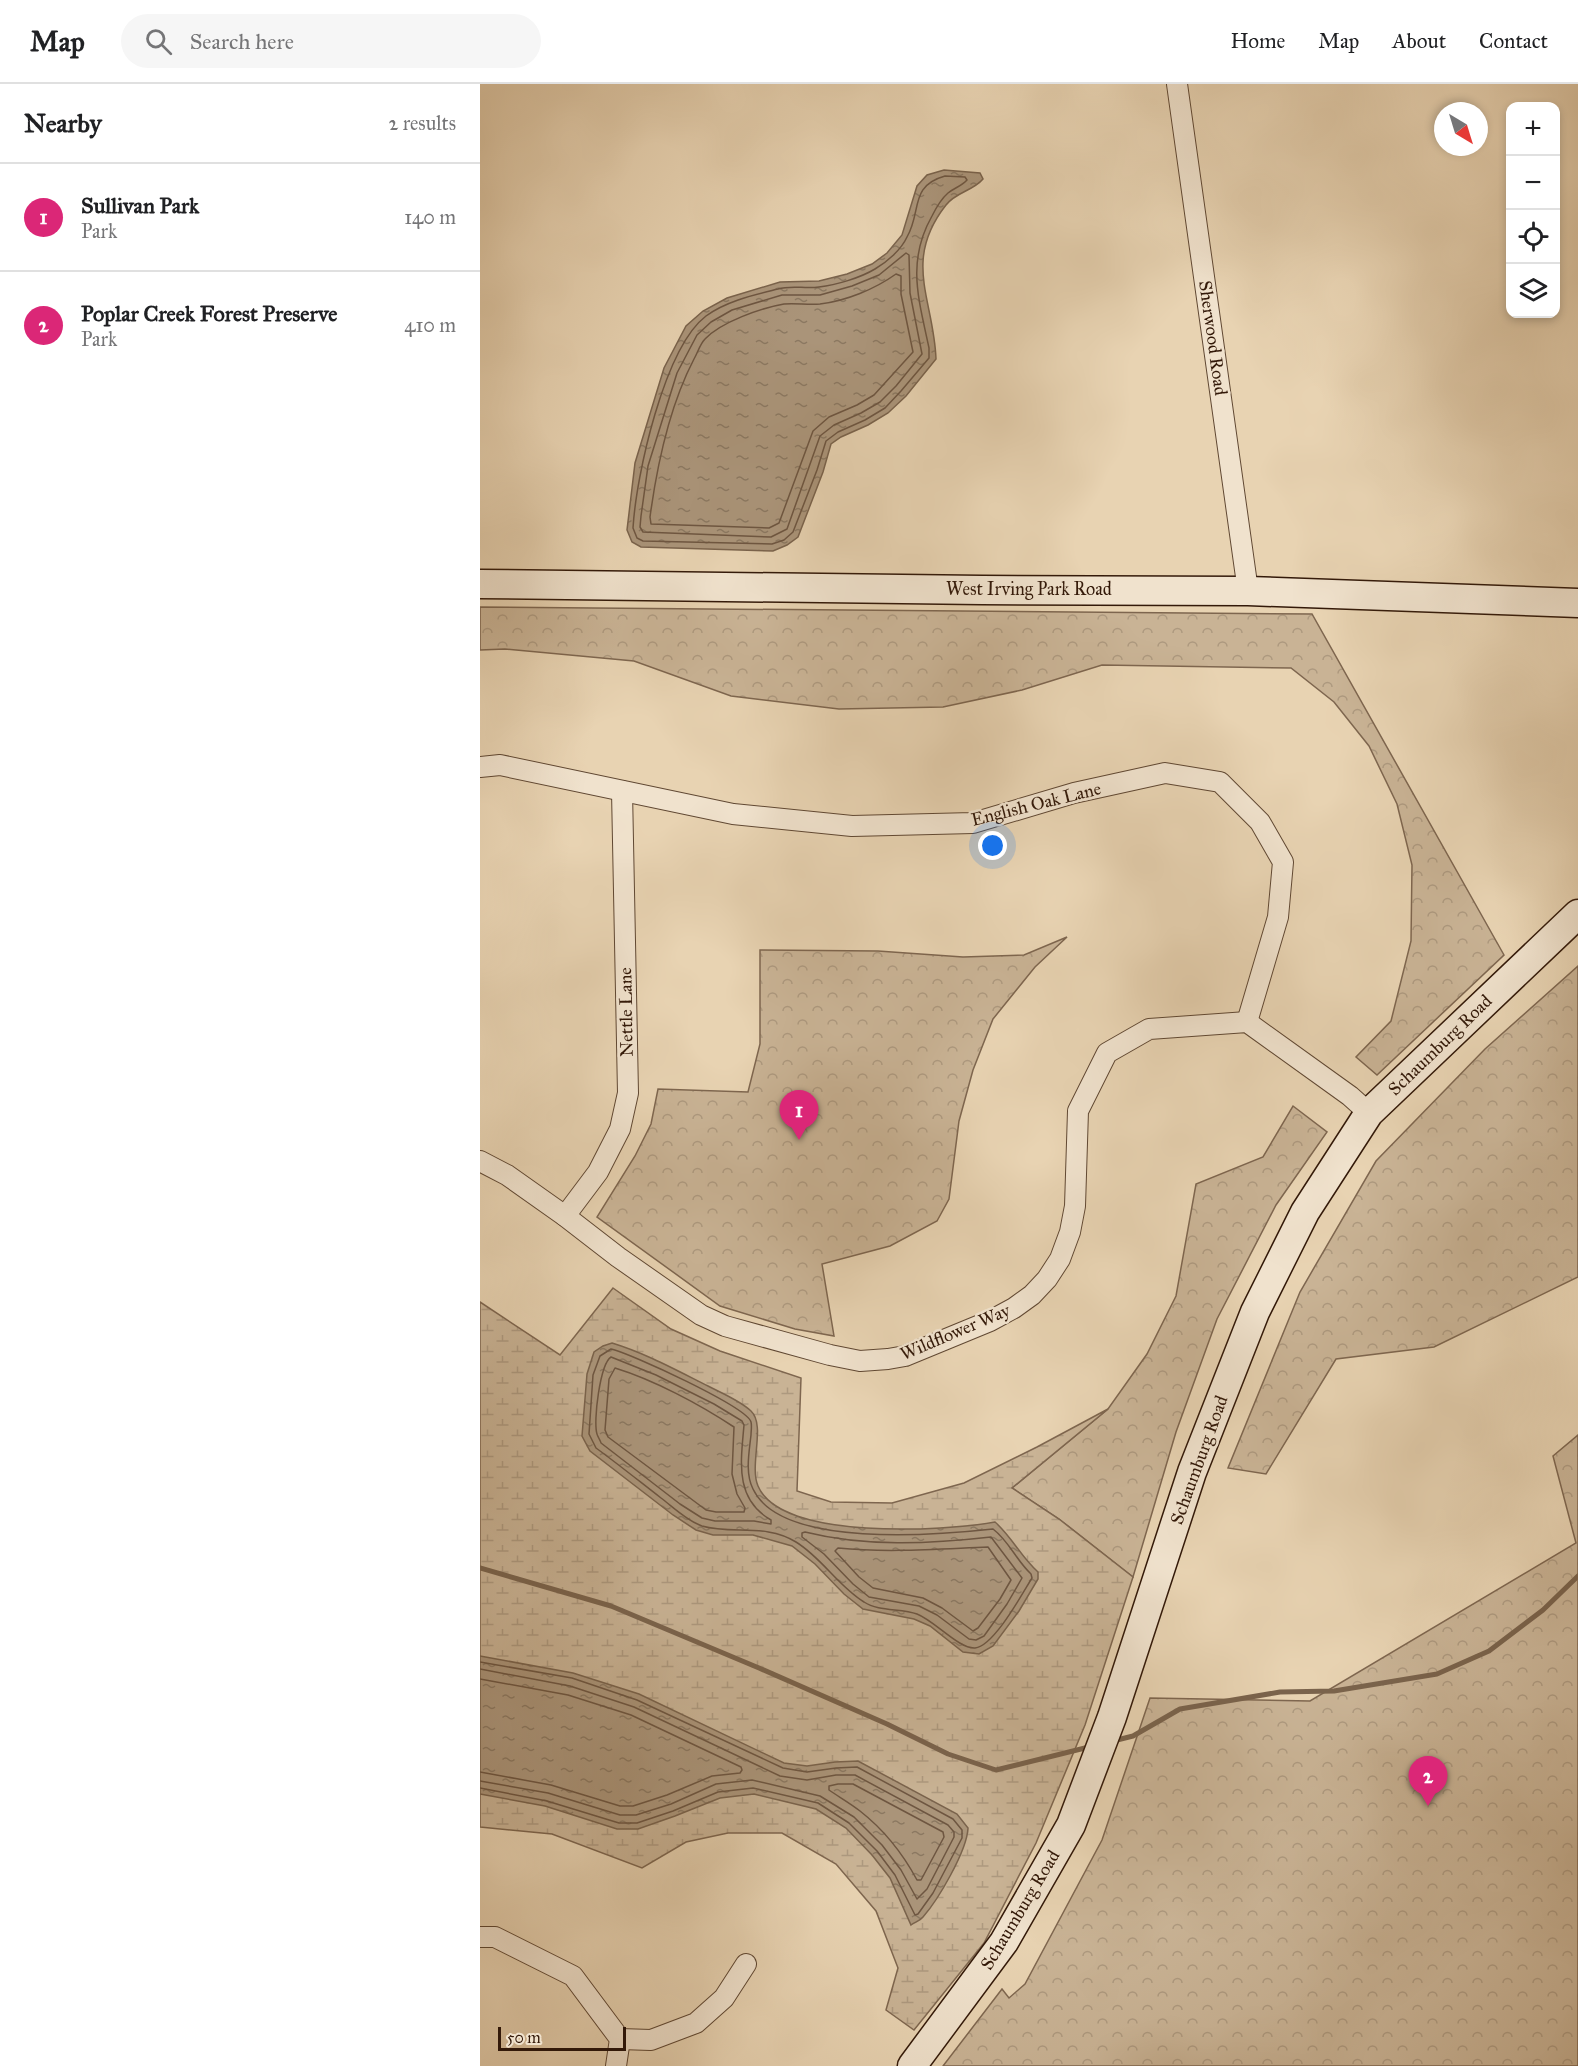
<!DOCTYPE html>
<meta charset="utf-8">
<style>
body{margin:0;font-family:"IM FELL Great Primer",serif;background:#f6f6f6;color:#202124}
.controls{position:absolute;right:18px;top:18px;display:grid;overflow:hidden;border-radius:12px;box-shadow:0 3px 9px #0003}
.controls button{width:54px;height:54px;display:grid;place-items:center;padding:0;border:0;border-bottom:2px solid #e0e0e0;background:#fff;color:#202124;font:30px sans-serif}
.compass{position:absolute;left:954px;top:18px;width:54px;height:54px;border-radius:50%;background:#fff;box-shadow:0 3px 9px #0003;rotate:142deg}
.scale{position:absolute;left:18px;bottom:15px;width:128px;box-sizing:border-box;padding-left:6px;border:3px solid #331909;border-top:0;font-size:16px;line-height:21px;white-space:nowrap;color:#331909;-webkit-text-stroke:4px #f0e2cd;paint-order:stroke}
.you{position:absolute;left:513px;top:762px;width:21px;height:21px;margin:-15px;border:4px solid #fff;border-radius:50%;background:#1a73e8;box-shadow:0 0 0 9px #1a73e833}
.badge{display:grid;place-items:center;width:39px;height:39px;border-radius:50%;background:#db2777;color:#fff;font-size:20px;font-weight:700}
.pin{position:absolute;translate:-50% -50px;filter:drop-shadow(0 2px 3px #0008)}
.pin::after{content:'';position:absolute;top:32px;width:21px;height:18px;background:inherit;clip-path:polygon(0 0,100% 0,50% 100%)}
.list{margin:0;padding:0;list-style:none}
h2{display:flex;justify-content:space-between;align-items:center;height:78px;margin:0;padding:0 24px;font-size:26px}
h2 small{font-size:20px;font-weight:400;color:#757577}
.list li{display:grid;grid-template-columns:39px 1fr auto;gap:18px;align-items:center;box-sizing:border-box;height:108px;padding:0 24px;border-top:2px solid #e0e0e0}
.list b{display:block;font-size:22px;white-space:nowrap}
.list p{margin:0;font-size:20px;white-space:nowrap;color:#757577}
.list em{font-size:20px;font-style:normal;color:#757577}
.icon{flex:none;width:33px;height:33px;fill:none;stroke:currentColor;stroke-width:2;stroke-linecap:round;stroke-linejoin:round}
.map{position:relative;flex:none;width:1098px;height:1982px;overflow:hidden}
header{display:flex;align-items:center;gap:36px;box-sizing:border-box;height:84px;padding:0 30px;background:#fff;border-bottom:2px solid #e0e0e0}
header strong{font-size:28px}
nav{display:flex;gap:33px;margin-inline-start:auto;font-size:21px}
.search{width:420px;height:54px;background:#f6f6f6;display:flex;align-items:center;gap:15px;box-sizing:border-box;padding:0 21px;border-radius:33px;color:#757577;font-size:22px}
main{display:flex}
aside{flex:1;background:#fff}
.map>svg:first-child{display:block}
.forest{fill:url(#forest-crowns);stroke:#7e664f;stroke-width:1.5}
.wetland{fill:url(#wetland-marsh);stroke:#7e664f;stroke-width:1.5}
.water{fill:url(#water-ripples);stroke:#7a634c;stroke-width:1.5}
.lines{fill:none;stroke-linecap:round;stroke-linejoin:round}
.shore{stroke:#6e5641;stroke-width:1.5}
.stream{stroke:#7a634c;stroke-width:5}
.minor-casing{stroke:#604833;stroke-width:22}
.secondary-casing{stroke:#331909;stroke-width:31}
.minor{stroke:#f0e2cd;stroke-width:20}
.secondary{stroke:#f0e2cd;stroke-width:28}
.labels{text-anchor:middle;stroke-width:5;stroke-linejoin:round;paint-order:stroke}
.street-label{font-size:18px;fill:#331909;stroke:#f0e2cd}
</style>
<header>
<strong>Map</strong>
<div class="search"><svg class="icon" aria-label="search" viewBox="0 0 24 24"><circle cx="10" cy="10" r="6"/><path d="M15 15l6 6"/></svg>Search here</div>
<nav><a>Home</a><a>Map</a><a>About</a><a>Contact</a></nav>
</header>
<main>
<aside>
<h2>Nearby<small>2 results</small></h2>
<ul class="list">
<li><span class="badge">1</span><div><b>Sullivan Park</b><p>Park</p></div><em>140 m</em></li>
<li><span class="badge">2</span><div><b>Poplar Creek Forest Preserve</b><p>Park</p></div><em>410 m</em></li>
</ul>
</aside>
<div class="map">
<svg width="1098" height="1982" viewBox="0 0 1098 1982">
<defs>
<pattern id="forest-crowns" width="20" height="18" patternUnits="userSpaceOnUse" patternTransform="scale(1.5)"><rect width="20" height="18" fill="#c9b395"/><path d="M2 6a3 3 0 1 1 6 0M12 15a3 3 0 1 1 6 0" fill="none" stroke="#ad997f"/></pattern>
<pattern id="wetland-marsh" width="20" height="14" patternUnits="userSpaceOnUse" patternTransform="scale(1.5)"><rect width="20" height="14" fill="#c9b395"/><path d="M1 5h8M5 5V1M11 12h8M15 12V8" fill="none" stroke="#ad997f"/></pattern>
<pattern id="water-ripples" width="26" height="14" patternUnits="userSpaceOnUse" patternTransform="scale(1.5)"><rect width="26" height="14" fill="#aa9479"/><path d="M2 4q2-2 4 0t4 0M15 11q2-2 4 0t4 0" fill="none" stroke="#8b7861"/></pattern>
</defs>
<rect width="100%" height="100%" fill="#e8d3b2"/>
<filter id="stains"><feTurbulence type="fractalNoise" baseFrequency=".00333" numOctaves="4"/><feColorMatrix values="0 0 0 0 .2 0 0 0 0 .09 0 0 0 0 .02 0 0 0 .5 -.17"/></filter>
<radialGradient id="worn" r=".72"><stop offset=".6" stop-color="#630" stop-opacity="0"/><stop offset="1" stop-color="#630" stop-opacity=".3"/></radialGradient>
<!-- forest -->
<g class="forest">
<path d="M0 523 832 530 1024 871 897 991 876 973 911 937 931 857 932 781 917 720 889 662 854 618 811 584 622 581 542 606 463 623 359 625 251 612 154 577 25 565 0 566Z"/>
<path d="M587 853 555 883 513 935 493 986 479 1037 469 1115 457 1137 410 1162 342 1180 354 1252 315 1245 240 1222 117 1133 155 1072 171 1040 178 1005 268 1008 280 960V866L398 867 483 873 544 871Z"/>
<path d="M1098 882V1193L954 1263 856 1275 786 1390 748 1384 820 1208 896 1077 1005 965Z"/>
<path d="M813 1022 847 1048 796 1121 737 1235 696 1348 653 1493 579 1435 532 1404 628 1325 667 1270 696 1212 716 1100 783 1073Z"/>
<path d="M1098 1351V1982H463L522 1905 529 1914 545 1900 622 1756 670 1614 830 1617 1096 1459 1073 1372Z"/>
</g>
<!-- wetland -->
<path class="wetland" d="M133 1204 191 1245 240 1267 321 1294 317 1407 351 1418 412 1419 484 1399 557 1363 628 1325 532 1404 579 1435 653 1493 605 1641 556 1759 504 1859 434 1946 406 1926 418 1884 396 1827 356 1780 302 1749H248L206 1758 162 1784 72 1750 0 1743V1218L80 1271Z"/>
<!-- water -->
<g class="water">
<path d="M464 86 500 89 503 95C493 107 476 108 466 121 422 177 454 216 456 275L426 312 408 329 388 341 361 353 351 360 343 388 318 453 307 461 293 467 161 463 152 458 147 446 155 379 184 284 206 242 223 227 247 214 300 198 339 197 367 190 392 180 407 169 422 151 437 102 447 91Z"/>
<path d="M132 1259C165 1269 196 1286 228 1302 241 1309 259 1316 271 1327 286 1341 269 1381 278 1402 301 1457 465 1447 515 1438 532 1453 541 1473 558 1488V1495L539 1527 513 1562 499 1570 483 1568 450 1542 434 1535 383 1525 364 1510 335 1480 312 1462 273 1451H233L216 1446 193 1431 110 1367 102 1352 107 1290 114 1268 123 1262Z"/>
<path d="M0 1572 93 1589 159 1610 304 1679 327 1682 355 1678 378 1677 477 1730 488 1744C487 1767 458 1816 443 1833 440 1837 435 1838 431 1841L410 1794 392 1771 366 1744 336 1725 274 1710 240 1714 195 1732 158 1745H137L65 1722 0 1710Z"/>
</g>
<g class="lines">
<!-- shore -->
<g class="shore">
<path d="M465 92 485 93 487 96C482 102 474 104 468 109 461 115 456 124 452 132 426 178 439 216 449 264V274L421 307 405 324 385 336 358 348 346 357 337 386 313 448 304 456 292 460 163 457 157 454 153 444C156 392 184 264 226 232 246 217 274 211 298 205 311 201 325 205 339 203 356 201 380 194 395 185 407 178 421 166 427 153 442 127 429 102 465 92Z"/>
<path d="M426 169 429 171 430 209 442 270 416 302 400 318 381 329 354 341 340 352 307 445 291 453 163 448 160 443 161 432 168 382 197 289 217 251 231 238 252 226 302 211H340L372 202 399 191Z"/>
<path d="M416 190 421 192V210L433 268 394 311 377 321 349 333 333 347 299 439 289 444 171 440 170 433C177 381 190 321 214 275 218 268 220 260 225 255 241 238 281 224 304 220 316 219 328 221 340 220 366 217 395 205 416 190Z"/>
<path d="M131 1265C150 1269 267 1323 271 1338 272 1342 271 1347 271 1351 269 1369 265 1389 273 1405 301 1465 458 1451 513 1445 529 1457 536 1476 551 1490L552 1494C542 1510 514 1562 495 1564 479 1565 455 1537 437 1530 421 1524 399 1528 384 1518 358 1502 342 1474 316 1458 286 1439 252 1451 222 1442 207 1437 193 1423 181 1414 159 1397 138 1380 116 1364L109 1350 113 1291 120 1272Z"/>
<path d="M131 1273 176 1291 234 1320 262 1337 264 1341C261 1377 254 1415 291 1436V1440L274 1437H235L222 1434 200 1420 121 1359C121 1358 117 1351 117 1350 113 1338 120 1280 131 1273Z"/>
<path d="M135 1284C174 1296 219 1320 254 1343L252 1390 257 1410 265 1424 264 1428H236L226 1426 128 1353 125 1346 129 1295Z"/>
<path d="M325 1448C385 1463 449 1460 511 1453L542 1494 527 1520 504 1552 496 1556 489 1555 457 1531 439 1522 389 1513 373 1500 344 1470 322 1453V1449Z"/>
<path d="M508 1463 531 1496 520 1515 498 1544 493 1547 462 1524 443 1514 393 1504 379 1493 355 1467 358 1464C408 1469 458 1465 508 1463Z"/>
<path d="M0 1578 92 1594 157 1616 303 1684 327 1688 356 1684 377 1683 473 1735 482 1746V1754L453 1809 438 1830 435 1831 415 1791 397 1767 369 1739 338 1719 273 1704 238 1708 193 1727 157 1739H139L67 1717 0 1704"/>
<path d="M0 1585 90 1602 154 1623 300 1692 327 1696 356 1691H375L468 1741 474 1748V1753L447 1805 437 1815 421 1786 402 1761 374 1733 340 1712 272 1696 236 1700 191 1720 156 1731H140L68 1709 0 1697"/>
<path d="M0 1595 88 1611 151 1631 261 1683 262 1686 260 1689 232 1692 187 1711 153 1722H140L71 1701 0 1688"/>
<path d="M358 1700H373L463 1748 464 1753 441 1796H437C423 1770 403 1745 380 1727 370 1719 359 1713 349 1706V1702Z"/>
</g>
<!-- stream -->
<g class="stream">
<path d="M0 1484 131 1522 279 1584 407 1640 468 1670 516 1686 609 1663"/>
<path d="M633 1657 653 1652 700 1625 800 1608 854 1607 957 1590 1009 1567 1063 1526 1098 1492"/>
</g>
<!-- minor casing -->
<g class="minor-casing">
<g id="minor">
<path d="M697 0 768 507"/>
<path d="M0 683 20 681 253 730 372 742 493 739 594 709 685 689 740 698 780 738 803 778 798 833 767 938"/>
<path d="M0 1077 27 1091 85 1132 138 1173 221 1231 245 1242 350 1271 380 1277 408 1275 425 1272 510 1237 534 1224 552 1211 567 1195 580 1175 590 1148 595 1122 598 1027 627 969 669 945 767 938 870 1012 889 1029"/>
<path d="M85 1132 118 1088 140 1045 148 1009 142 707"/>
<path d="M0 1853H15L93 1892 140 1955 136 1982"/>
<path d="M140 1955 171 1956 216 1939 244 1914 266 1880"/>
</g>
</g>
<!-- secondary casing -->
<g class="secondary-casing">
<g id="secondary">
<path d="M0 500 502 506 768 507 1098 519"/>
<path d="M432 1982 524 1858 591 1741 632 1633 712 1388 775 1228 825 1128 889 1029 1098 830"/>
</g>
</g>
<!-- minor -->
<use href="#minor" class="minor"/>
<!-- secondary -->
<use href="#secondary" class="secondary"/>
</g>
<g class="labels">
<!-- street labels -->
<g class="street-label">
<text transform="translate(733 254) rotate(82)" y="6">Sherwood Road</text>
<text x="549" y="511">West Irving Park Road</text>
<text transform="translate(556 720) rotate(-14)" y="6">English Oak Lane</text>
<text transform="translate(146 928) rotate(-91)" y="6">Nettle Lane</text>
<text transform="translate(960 961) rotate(-44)" y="6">Schaumburg Road</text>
<text transform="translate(475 1248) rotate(-23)" y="6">Wildflower Way</text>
<text transform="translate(719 1376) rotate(-70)" y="6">Schaumburg Road</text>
<text transform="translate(540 1826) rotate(-59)" y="6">Schaumburg Road</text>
</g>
</g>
<rect width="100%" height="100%" filter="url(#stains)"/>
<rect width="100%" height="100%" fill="url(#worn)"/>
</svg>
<div class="controls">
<button>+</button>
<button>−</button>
<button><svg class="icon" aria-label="locate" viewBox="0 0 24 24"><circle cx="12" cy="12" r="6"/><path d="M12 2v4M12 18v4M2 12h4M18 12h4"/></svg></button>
<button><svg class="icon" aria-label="layers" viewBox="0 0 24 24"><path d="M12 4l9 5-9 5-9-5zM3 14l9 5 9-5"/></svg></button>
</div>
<svg class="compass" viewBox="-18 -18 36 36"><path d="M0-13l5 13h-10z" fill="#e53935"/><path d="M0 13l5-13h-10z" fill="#757577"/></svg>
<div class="scale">50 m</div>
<div class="you"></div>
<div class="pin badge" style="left:319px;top:1056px">1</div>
<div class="pin badge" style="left:948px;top:1722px">2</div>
</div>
</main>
